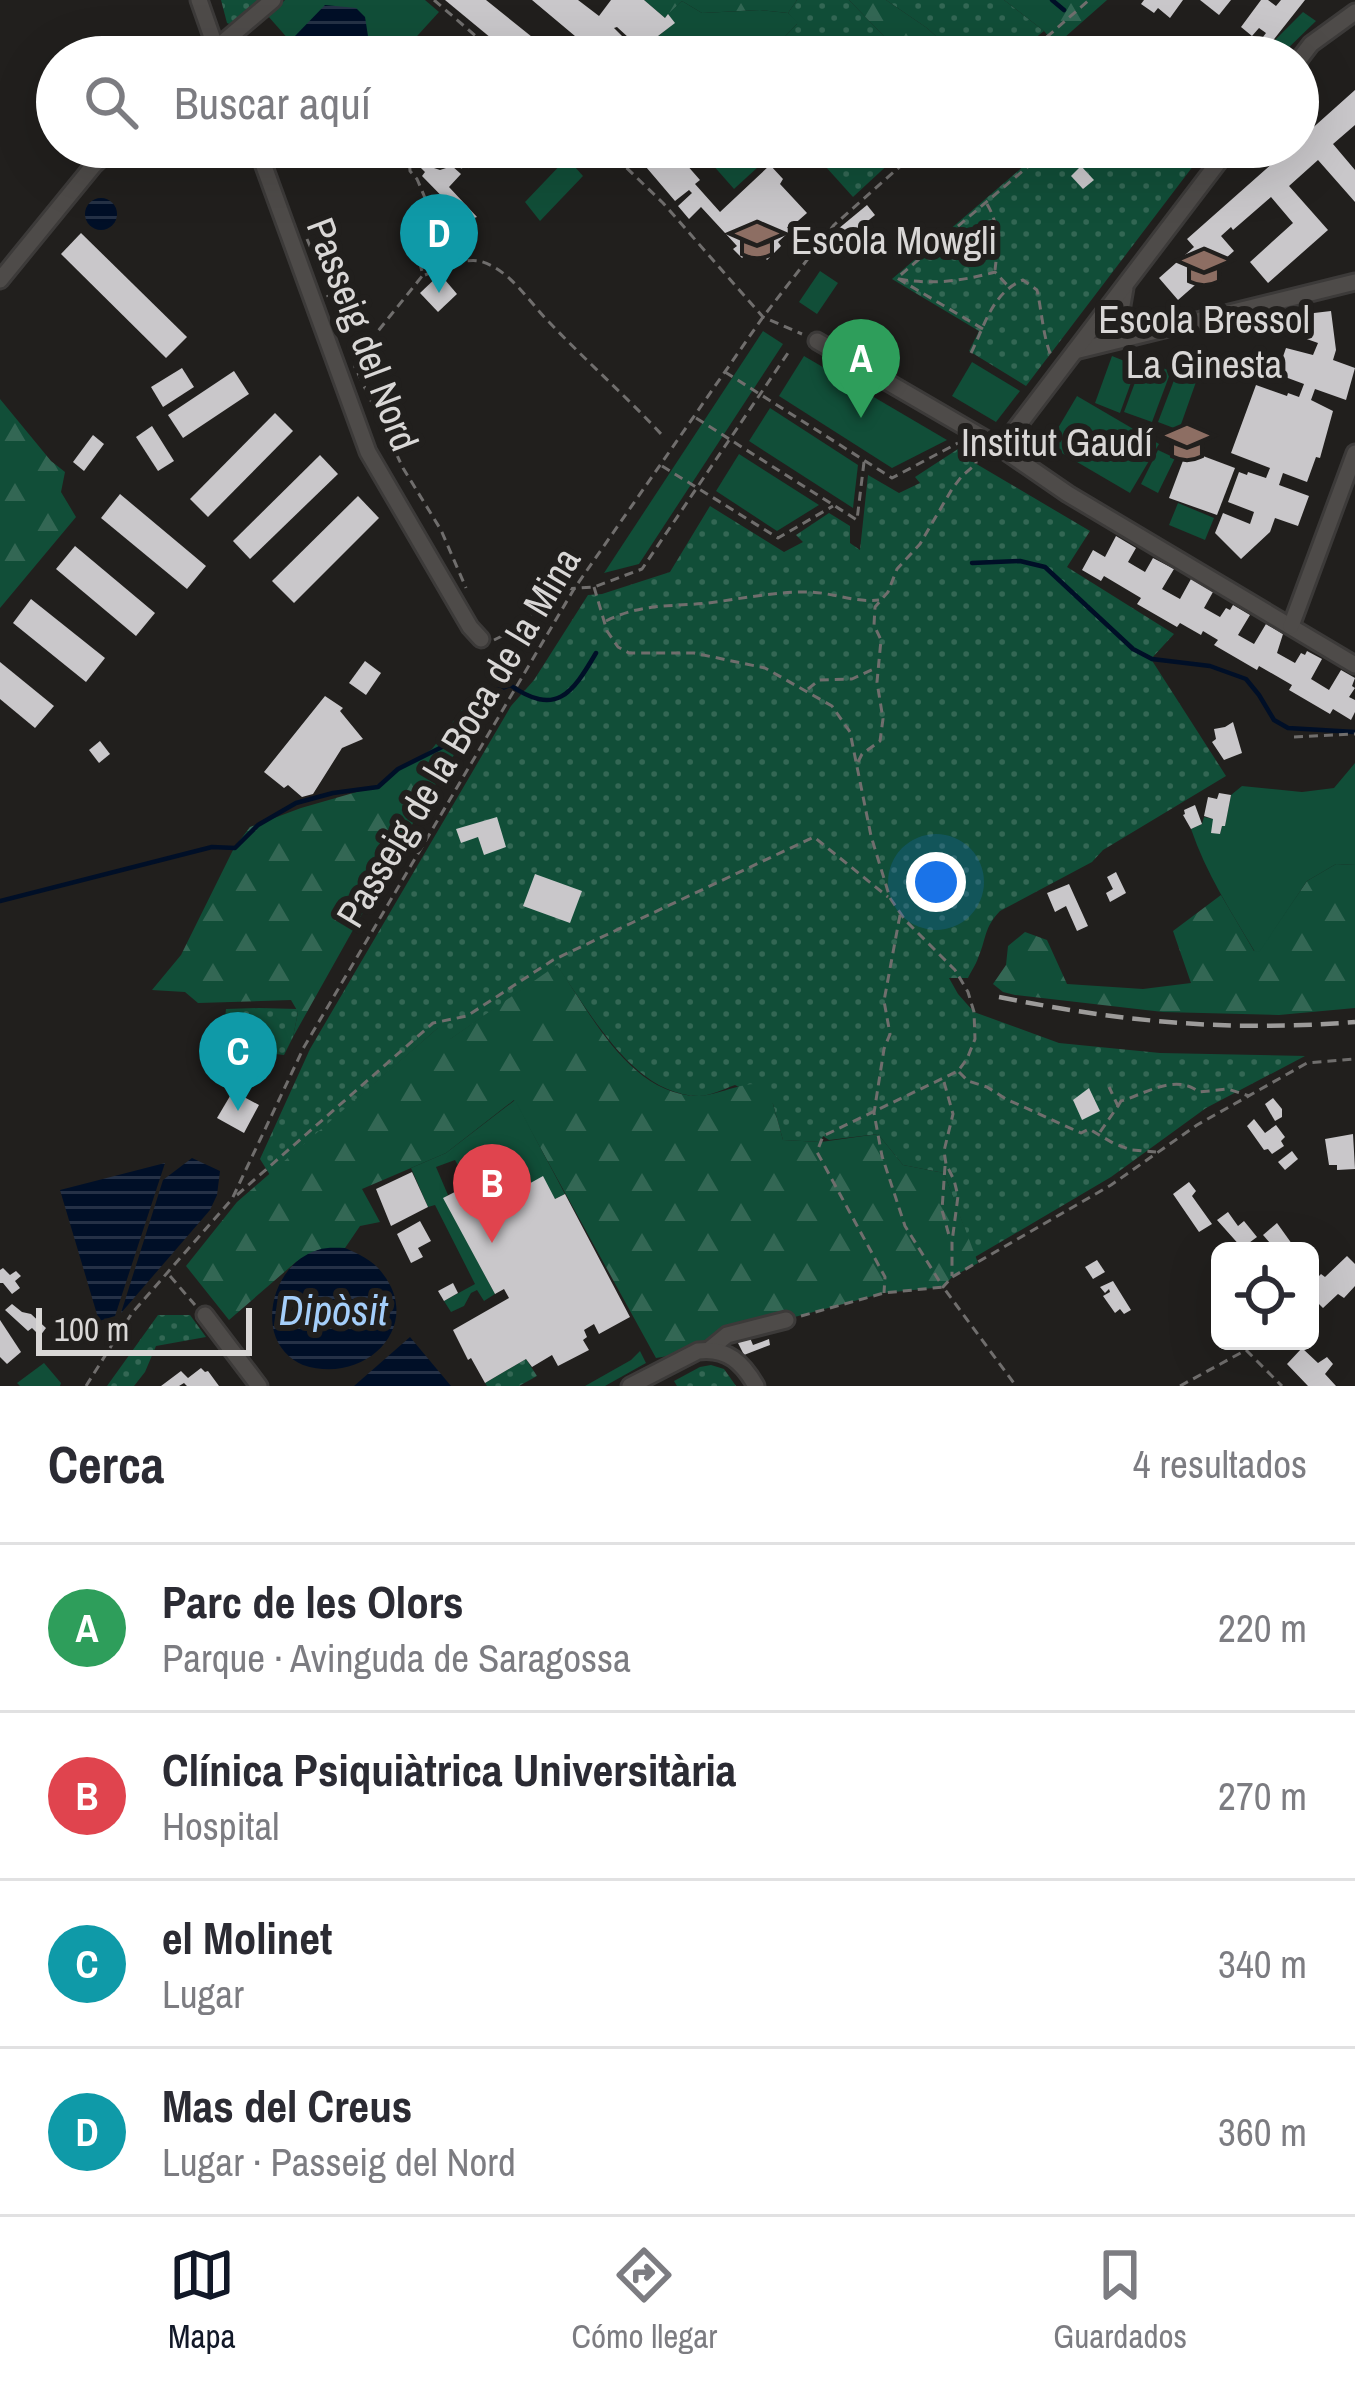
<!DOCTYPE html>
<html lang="es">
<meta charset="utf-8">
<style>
body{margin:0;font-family:"Archivo Narrow",sans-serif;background:#f2f2f3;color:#2b2b33}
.controls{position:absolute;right:36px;bottom:36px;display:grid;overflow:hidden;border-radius:18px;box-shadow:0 12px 48px #0002}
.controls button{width:108px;height:108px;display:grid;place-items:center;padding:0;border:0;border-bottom:3px solid #e1e1e2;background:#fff;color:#2b2b33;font:60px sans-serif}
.scale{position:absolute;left:36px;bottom:30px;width:216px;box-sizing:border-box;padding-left:12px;border:6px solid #d9d7d6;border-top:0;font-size:33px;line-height:42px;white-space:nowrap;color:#d9d7d6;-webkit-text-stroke:9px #211f1d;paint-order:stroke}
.you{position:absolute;left:936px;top:882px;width:42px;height:42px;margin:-30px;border:9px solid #fff;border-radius:50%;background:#1a73e8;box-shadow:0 0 0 18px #1a73e833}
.badge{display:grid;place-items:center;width:78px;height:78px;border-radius:50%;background:#111827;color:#fff;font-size:39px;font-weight:700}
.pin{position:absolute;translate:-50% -99px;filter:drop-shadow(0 3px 6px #0008)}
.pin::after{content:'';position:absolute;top:63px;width:42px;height:36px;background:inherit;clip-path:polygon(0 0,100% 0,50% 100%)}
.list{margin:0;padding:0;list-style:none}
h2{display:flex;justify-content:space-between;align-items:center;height:156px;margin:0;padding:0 48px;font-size:51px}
h2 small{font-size:39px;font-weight:400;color:#7c7c81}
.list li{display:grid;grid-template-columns:78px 1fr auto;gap:36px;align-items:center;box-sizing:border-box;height:168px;padding:0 48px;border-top:3px solid #e1e1e2}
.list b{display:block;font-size:45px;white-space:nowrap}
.list p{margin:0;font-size:39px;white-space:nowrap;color:#7c7c81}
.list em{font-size:39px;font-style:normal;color:#7c7c81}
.icon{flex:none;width:66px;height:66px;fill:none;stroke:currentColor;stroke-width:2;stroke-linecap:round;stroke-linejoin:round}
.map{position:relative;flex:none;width:1355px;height:1386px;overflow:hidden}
.search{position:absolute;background:#fff;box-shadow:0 12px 48px #0002;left:36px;right:36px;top:36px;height:132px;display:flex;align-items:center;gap:30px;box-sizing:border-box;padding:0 42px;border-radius:66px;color:#7c7c81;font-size:45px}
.sheet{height:828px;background:#fff}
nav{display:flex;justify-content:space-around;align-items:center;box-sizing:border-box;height:168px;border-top:3px solid #e1e1e2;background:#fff;font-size:33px;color:#7c7c81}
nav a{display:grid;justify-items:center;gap:6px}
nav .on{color:#111827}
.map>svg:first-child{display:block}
.grass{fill:url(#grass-dots)}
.forest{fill:url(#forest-firs)}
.green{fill:#114e38}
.water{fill:url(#water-rules)}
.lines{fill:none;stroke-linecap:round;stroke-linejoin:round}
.stream{stroke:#000f27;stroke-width:4.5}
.building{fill:#c9c7ca}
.minor-casing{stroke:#3c3a39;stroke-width:21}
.path{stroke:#706e6d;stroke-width:3;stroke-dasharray:9 6;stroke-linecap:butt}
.minor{stroke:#4e4b49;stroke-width:15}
.rail{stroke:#9d9b9a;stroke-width:4.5;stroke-dasharray:18 9;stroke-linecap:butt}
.labels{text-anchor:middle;stroke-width:12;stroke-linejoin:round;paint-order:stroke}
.poi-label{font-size:39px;fill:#d9d7d6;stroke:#211f1d;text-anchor:start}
.street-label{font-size:39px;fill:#d9d7d6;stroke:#211f1d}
.water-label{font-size:42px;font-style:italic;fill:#a5cffb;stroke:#211f1d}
</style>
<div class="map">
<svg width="1355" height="1386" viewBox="0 0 1355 1386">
<defs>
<pattern id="grass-dots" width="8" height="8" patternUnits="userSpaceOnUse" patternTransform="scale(3)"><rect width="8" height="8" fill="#114e38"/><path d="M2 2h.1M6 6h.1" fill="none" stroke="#336754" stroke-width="1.8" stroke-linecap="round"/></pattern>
<pattern id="forest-firs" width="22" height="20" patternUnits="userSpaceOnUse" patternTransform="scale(3)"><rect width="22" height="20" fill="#114e38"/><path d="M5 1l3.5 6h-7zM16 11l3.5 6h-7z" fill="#336754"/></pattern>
<pattern id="water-rules" width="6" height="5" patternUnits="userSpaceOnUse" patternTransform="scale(3)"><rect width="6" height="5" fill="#000f27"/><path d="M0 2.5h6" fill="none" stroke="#253146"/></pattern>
</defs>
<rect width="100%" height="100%" fill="#211f1d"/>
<!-- grass -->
<g class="grass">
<path d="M221 0H267L234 26 227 23Z"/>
<path d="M797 0H849L904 57H765L797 24 788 13Z"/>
<path d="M886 0H1004L1044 31 1011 57H959L927 28Z"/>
<path d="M808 147H907L853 197Z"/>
<path d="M1046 147H1198L1203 153 1026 386 969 351 979 331 892 279Z"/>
<path d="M958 449 970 455 968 459 1090 531 1067 567 1174 634 1151 659 1226 776 1103 850 1092 862 1000 911C983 929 987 938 978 958 976 965 971 971 968 978H949L958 994 974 1012 1059 1043 1160 1053 1305 1056 1206 1108 1111 1177 975 1257 944 1173 903 1165 878 1134 829 1140 823 1136 821 1142 783 1140 773 1104 735 1085C724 1089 710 1096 699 1096 633 1095 591 1013 557 966L449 1040 438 1028 270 1175 260 1159 310 1049 511 706 534 680 588 595 602 594 670 572 710 506 784 552 803 542 796 535 829 513 850 526V543L860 550 868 475 899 493 920 483 915 477Z"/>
<path d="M259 1008 297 1009 298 1012 293 1037 284 1055 222 1048 226 1009Z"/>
<path d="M158 1315H190L206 1337 156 1346 145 1372 134 1386H107Z"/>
<path d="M526 1359 537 1376 519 1386H487L485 1383Z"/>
<path d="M711 1365 724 1369 736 1386H677L674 1381 700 1367Z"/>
</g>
<!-- forest -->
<g class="forest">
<path d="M644 0H797L788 13 760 10 702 13 682 1 665 18Z"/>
<path d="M849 0H886L927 28 959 57H904Z"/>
<path d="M1004 0H1107L1056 45 1044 31Z"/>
<path d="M0 399 51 461 65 472 61 492 76 517 0 608Z"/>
<path d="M492 694 427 798 293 1037 298 1012 291 1000 198 1003 185 992 152 990 181 955 234 848 250 827 301 808 374 787 432 749 465 706Z"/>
<path d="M1336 864 1355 865V1008L1279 1015 1163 1012 1015 995 1003 992 993 984 1006 965 1008 946 1025 932 1047 940 1067 984 1143 989 1191 983 1173 931 1221 895 1254 951H1259L1307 881Z"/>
<path d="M557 965C591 1014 630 1095 698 1096 713 1096 736 1085 754 1084L773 1104 783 1140 821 1142 878 1134 903 1165 944 1173 978 1263 952 1277 943 1287 884 1293 727 1335 710 1349 656 1358 514 1100 446 1153 362 1189 380 1222 360 1226 345 1248 318 1250 296 1262 229 1320 186 1266 237 1202 439 1027 450 1039Z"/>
</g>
<!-- green -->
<g class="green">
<path d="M285 0H425L439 12 398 57H304L268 16Z"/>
<path d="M682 1 702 13 760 10 788 13 798 23 765 57H664L649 44 674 23 668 14Z"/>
<path d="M1303 12 1316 21 1280 56 1260 40 1263 37 1272 43Z"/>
<path d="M697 147H780L734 189Z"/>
<path d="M567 158 583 176 540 221 525 202Z"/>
<path d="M820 271 838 283 817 314 799 302Z"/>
<path d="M763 331 783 344 639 564 604 573Z"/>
<path d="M804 356 947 440 892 468 779 396Z"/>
<path d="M1112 356 1137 366 1120 413 1095 403Z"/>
<path d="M1143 361 1171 371 1152 422 1124 412Z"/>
<path d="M972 362 1020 391 996 422 952 396Z"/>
<path d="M1176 375 1196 382 1179 430 1158 422Z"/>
<path d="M1077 396 1159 444 1130 493 1048 445Z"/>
<path d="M770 408 858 465 853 508 749 441Z"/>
<path d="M1158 450 1175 458 1158 493 1141 484Z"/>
<path d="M739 454 819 505 777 531 716 491Z"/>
<path d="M1178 503 1214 518 1205 540 1169 525Z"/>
<path d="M1355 763V865L1336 864 1307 881 1260 951 1255 952C1231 912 1206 873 1191 829L1202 824 1204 817 1213 819 1220 834 1222 826 1225 825 1231 795 1242 786 1302 792 1334 788Z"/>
<path d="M515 1100 565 1194 555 1199 529 1184 513 1154 465 1179 455 1160 436 1167 448 1195 444 1198 495 1294 484 1301 477 1290 471 1293 464 1306 451 1312 444 1301 475 1284 435 1205 428 1207 411 1168 446 1153Z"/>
<path d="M640 1351 646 1363 605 1386H585L631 1360Z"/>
<path d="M44 1363 61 1383 60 1386H20L17 1383Z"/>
</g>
<!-- water -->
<g class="water">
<path d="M325 5 356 8 365 17 370 49 363 57H318L295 36Z"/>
<circle cx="101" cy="214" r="16"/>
<path d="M192 1158 220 1171 217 1195 210 1210 121 1313 163 1180Z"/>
<path d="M165 1163 115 1316 99 1321 60 1190Z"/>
<path d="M345 1248C359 1254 374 1261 383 1274 424 1327 364 1386 303 1365 289 1359 278 1347 274 1332 266 1300 284 1260 318 1250 326 1247 337 1248 345 1248Z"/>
<path d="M410 1337 451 1386H354Z"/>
</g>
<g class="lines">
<!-- stream -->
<g class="stream">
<path d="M1052 0 1064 10"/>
<path d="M972 563 1020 561 1045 567 1133 649 1152 659 1210 666 1246 679 1259 695 1274 720 1288 728 1355 732"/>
<path d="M0 901 212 847 235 848 258 825 296 803 333 793 378 787 398 769 442 747 484 695 510 685C556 717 572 694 596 653"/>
</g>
</g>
<!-- building -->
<g class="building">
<path d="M445 0H486L557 57H514Z"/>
<path d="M532 0H578L599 16 611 0H644L665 18 668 14 675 23 641 49 617 27 614 28 636 50 629 57H600Z"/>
<path d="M1144 0H1183L1170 18 1158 8 1154 13 1141 4Z"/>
<path d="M1200 0H1231L1219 15Z"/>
<path d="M1261 0H1268L1276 6 1281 0H1305L1271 43 1263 37 1266 33 1259 28 1252 36 1241 27Z"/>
<path d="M693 37 699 43 703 39 723 57H685L692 50 686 44Z"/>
<path d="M1355 90V125L1333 144 1355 170V202L1318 160 1289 186 1328 230 1268 283 1250 262 1293 223 1271 197 1233 230 1231 227 1221 236 1234 251 1178 300 1159 278 1194 247 1187 239 1291 147H1298V141Z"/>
<path d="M629 147H671L700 180 695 184 720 212 770 165 783 179 780 184 807 213 791 227H787L790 231 778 242 781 246 767 260 755 246 742 258 733 249 737 246 701 207 689 219 678 206 692 193 689 190 675 201Z"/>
<path d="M421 155 434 168 440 170 452 166 461 174 449 187 477 217 466 221 422 176 425 172 414 161Z"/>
<path d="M1081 166 1094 180 1083 189 1071 176Z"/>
<path d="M867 205 875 215 846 239 838 229Z"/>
<path d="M81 233 187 337 166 358 61 254Z"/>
<path d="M440 274 457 294 438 312 420 293Z"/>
<path d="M1331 311 1336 350 1333 360 1355 368 1346 400 1315 389 1311 400 1333 411 1320 458 1316 457 1307 482 1283 473 1279 485 1309 496 1298 526 1275 518 1270 532 1241 559 1215 533 1223 513 1250 524 1254 512 1228 502 1239 472 1247 475 1248 472 1266 478 1270 468 1231 453 1256 385 1287 396 1288 393 1299 397 1304 384 1277 374 1286 348 1313 355 1318 343 1290 333 1297 315Z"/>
<path d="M182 368 194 387 163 407 151 387Z"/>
<path d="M234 371 249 394 183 438 168 415Z"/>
<path d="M275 413 293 431 208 517 190 499Z"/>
<path d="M152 426 174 461 158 471 136 437Z"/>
<path d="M93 435 104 444 84 471 73 462Z"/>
<path d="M1187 450 1235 468 1217 515 1169 498Z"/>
<path d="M320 455 338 474 250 559 233 541Z"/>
<path d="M120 494 206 566 187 589 101 518Z"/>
<path d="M358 496 379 518 294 603 272 581Z"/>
<path d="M1116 536 1136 548 1128 562 1145 572 1153 558 1174 569 1162 589 1180 599 1191 579 1213 592 1204 608 1220 617 1226 608 1230 610 1233 605 1250 615 1238 635 1254 644 1266 624 1283 634 1277 653 1295 663 1301 653 1305 655 1307 651 1322 659 1311 679 1329 690 1341 670 1355 678 1352 686 1355 688 1349 697 1355 700V712L1351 720 1333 709 1330 714 1289 690 1292 685 1259 666 1257 670 1214 645 1218 640 1203 631 1201 635 1180 623 1177 627 1137 604 1141 598 1104 576 1101 581 1082 570 1093 550 1105 557Z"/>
<path d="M75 546 155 613 136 636 56 569Z"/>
<path d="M31 599 105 658 86 682 13 623Z"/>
<path d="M365 661 381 673 366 695 349 683Z"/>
<path d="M0 662 54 706 35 728 0 699Z"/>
<path d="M325 696 343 708 340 711 363 739 342 748 313 794 302 797 288 785 284 788 264 772Z"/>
<path d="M1233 722 1242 753 1224 760 1212 742 1216 739 1214 729 1225 727Z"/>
<path d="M100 741 110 754 99 763 89 750Z"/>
<path d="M1219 793 1231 795 1225 826H1222L1220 834 1211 833 1213 819 1204 816 1208 797 1217 799Z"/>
<path d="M1195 805 1202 824 1191 829 1183 815 1185 814 1184 810Z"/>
<path d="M497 817 506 847 484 855 478 837 461 843 456 829Z"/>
<path d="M1116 872 1126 893 1110 902 1106 893 1113 889 1107 877Z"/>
<path d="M535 874 582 891 570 923 523 906Z"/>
<path d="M1069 884 1088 926 1077 931 1066 906 1055 912 1047 893Z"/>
<path d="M1089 1088 1100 1111 1082 1120 1073 1100Z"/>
<path d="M233 1091 259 1105 244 1133 217 1118Z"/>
<path d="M1273 1098 1282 1109V1117L1275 1121 1265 1104Z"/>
<path d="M1254 1119 1265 1133 1276 1125 1285 1137 1281 1141 1284 1146 1272 1154 1268 1149 1264 1150 1247 1126Z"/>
<path d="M1353 1134 1355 1169 1337 1170V1165H1329L1325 1139Z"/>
<path d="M1292 1151 1298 1159 1285 1170 1278 1162Z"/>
<path d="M412 1172 428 1207 391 1226 376 1189Z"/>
<path d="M543 1176 555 1199 565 1194 630 1317 599 1334 594 1324 584 1330 587 1337 583 1340 589 1350 558 1366 552 1355 532 1367 526 1359 485 1383 471 1358 468 1360 453 1330 509 1298 504 1289 495 1294 443 1198 484 1177 504 1216 515 1211 507 1196Z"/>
<path d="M1189 1182 1196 1191 1192 1196 1212 1224 1199 1232 1173 1194Z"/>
<path d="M1228 1212 1238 1226 1244 1221 1257 1237 1242 1248 1217 1220Z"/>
<path d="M420 1221 431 1241 418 1248 423 1257 411 1263 397 1234Z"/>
<path d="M1277 1223 1297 1251H1277L1263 1235Z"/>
<path d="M1347 1256 1355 1264V1286L1344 1298 1338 1294 1323 1308 1310 1295V1285L1321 1274 1325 1277Z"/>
<path d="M1097 1260 1105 1272 1093 1279 1085 1267Z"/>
<path d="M3 1268 10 1275 16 1271 21 1276 15 1281 20 1288 12 1294 3 1283H0V1270Z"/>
<path d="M1113 1281 1131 1310 1124 1314 1120 1309 1115 1313 1103 1296 1110 1292 1109 1289 1105 1293 1100 1287Z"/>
<path d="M453 1283 458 1293 444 1301 438 1291Z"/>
<path d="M12 1304 22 1312 31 1314 46 1328 40 1336 32 1328 28 1331 5 1310Z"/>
<path d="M0 1320 21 1352 7 1364 0 1357Z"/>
<path d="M748 1333 753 1345 769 1339 770 1345 744 1355 736 1339Z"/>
<path d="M1302 1348 1318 1363 1327 1357 1333 1364 1325 1374 1336 1386H1308L1287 1364Z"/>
<path d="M201 1368 205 1372 208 1371 219 1386H187L184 1383 179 1386H161L181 1371 188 1378Z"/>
</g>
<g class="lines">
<!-- minor casing -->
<g class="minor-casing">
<g id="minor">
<path d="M199 0 218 54"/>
<path d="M206 57 273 0"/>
<path d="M1298 61 1311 44 1355 12"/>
<path d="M257 147 368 452 470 627 481 639"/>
<path d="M0 280 93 166 113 147"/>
<path d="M1125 288 1121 311 1126 318 1149 332"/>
<path d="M817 341 1001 448 1068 494 1355 665"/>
<path d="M1075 351 1355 282"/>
<path d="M1001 448 1230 147"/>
<path d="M1291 626 1355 453"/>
<path d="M205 1315 259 1386"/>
<path d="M710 1349 727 1335 786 1320"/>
<path d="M630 1386 698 1351C727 1347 743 1363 756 1386"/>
</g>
</g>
<!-- path -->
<g class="path">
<path d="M434 0 500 57"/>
<path d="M1024 57 1089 0"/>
<path d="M427 147 416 149 409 156 410 171 417 179 428 205C411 228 416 250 423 275L358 356 355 367 403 468 441 530 466 588"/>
<path d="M430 147 446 154 464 169 471 165 473 147"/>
<path d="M605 147 663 203 763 317 802 334"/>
<path d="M987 204C1000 226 998 245 995 270"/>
<path d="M421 223 450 245 462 261"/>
<path d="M307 239 327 286 328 297"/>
<path d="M425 275C440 269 463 258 479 261 509 268 529 302 549 322 586 361 625 395 662 435"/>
<path d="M899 279C932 285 963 281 995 272L1008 286"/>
<path d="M983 329 897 278 1051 147"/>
<path d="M971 353C985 325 992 293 1023 280L1037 290C1042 312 1043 338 1052 358"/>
<path d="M725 372 892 478 958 443"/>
<path d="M696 418 857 520 864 462"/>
<path d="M662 466 778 538 833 506"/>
<path d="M594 587 607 631 618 647 629 653H694L765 668 832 706 850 732 871 836 890 898 905 920 955 970 968 992 974 1012 975 1039 967 1059 958 1071 823 1136 817 1152 885 1277 884 1293"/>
<path d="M606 621C642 603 670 607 708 603 740 599 772 592 804 592 829 591 853 603 879 600"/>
<path d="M494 640 506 634 562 589 594 587 642 569 790 350"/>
<path d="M808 689 819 680 852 679 876 668"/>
<path d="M1294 737 1355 734"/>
<path d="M858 762 862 754 880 741 883 719 877 682 881 640 874 625 875 607 888 592 897 569 920 544 952 489 962 476 976 464V455L970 449"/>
<path d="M900 915 884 1001 890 1034 884 1049 874 1113 882 1156 905 1226 943 1287 952 1277 1111 1185 1197 1125 1307 1063 1355 1059"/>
<path d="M959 1072 968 1081 987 1087 1006 1099 1081 1133 1089 1129 1113 1143 1131 1150 1156 1152"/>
<path d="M944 1082 953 1114 944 1151 946 1164 954 1180 958 1196 952 1242V1276"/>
<path d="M1118 1106 1121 1101C1145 1094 1175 1073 1199 1092L1228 1089 1249 1096"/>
<path d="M1100 1132 1118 1106 1109 1087"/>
<path d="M945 1166 942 1210 950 1239"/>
<path d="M237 1195 433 1023 467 1016 553 960 814 837 888 897"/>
<path d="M170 1276 195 1305"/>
<path d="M801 1316 884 1293 943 1287 1016 1386"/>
<path d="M86 1386 132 1313 232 1199 304 1047 574 589 763 317 834 225 922 147"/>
<path d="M1180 1386 1246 1350 1282 1386"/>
</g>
<!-- minor -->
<use href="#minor" class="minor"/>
<!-- rail -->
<path class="rail" d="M999 997C1123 1022 1228 1032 1355 1022"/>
</g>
<!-- icons -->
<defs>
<g id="school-bare" transform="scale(3.24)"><path d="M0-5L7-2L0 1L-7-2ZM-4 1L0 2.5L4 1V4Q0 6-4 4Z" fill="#8d6e63" stroke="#211f1d" stroke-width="2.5" paint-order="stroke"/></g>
</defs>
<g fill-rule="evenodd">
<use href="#school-bare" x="757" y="240"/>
<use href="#school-bare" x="1204" y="267"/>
<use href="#school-bare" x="1187" y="442"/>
</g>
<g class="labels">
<!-- poi labels -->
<g class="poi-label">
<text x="791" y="254">Escola Mowgli</text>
<text x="1204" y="333" text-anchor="middle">Escola Bressol<tspan x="1204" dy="45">La Ginesta</tspan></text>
<text x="1153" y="456" text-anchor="end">Institut Gaudí</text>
</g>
<!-- street labels -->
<g class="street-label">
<text transform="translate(363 334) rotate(69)" y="14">Passeig del Nord</text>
<text transform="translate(458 737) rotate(-59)" y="14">Passeig de la Boca de la Mina</text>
</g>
<!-- water labels -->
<g class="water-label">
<text x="333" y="1325">Dipòsit</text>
</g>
</g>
</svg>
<div class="controls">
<button><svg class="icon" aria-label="locate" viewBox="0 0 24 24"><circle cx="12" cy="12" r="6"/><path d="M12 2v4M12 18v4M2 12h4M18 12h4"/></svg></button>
</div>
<div class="scale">100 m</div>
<div class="you"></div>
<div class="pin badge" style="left:861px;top:418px;background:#2e9e5b">A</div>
<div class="pin badge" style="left:492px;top:1243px;background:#e0444e">B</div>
<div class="pin badge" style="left:238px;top:1111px;background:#0f9aa8">C</div>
<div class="pin badge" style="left:439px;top:293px;background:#0f9aa8">D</div>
<div class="search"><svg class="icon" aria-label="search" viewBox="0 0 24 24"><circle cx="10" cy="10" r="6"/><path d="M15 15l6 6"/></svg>Buscar aquí</div>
</div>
<section class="sheet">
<h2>Cerca<small>4 resultados</small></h2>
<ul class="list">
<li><span class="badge" style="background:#2e9e5b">A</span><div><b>Parc de les Olors</b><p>Parque · Avinguda de Saragossa</p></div><em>220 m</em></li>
<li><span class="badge" style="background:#e0444e">B</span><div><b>Clínica Psiquiàtrica Universitària</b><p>Hospital</p></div><em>270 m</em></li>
<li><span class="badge" style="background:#0f9aa8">C</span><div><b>el Molinet</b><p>Lugar</p></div><em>340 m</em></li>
<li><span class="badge" style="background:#0f9aa8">D</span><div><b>Mas del Creus</b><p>Lugar · Passeig del Nord</p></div><em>360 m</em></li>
</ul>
</section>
<nav>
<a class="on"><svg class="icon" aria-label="map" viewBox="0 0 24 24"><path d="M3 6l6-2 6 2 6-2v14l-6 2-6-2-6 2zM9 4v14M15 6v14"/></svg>Mapa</a>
<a><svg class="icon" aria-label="directions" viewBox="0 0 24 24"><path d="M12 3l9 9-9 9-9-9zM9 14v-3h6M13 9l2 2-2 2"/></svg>Cómo llegar</a>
<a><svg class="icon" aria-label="saved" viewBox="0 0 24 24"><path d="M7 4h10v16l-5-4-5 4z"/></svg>Guardados</a>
</nav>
